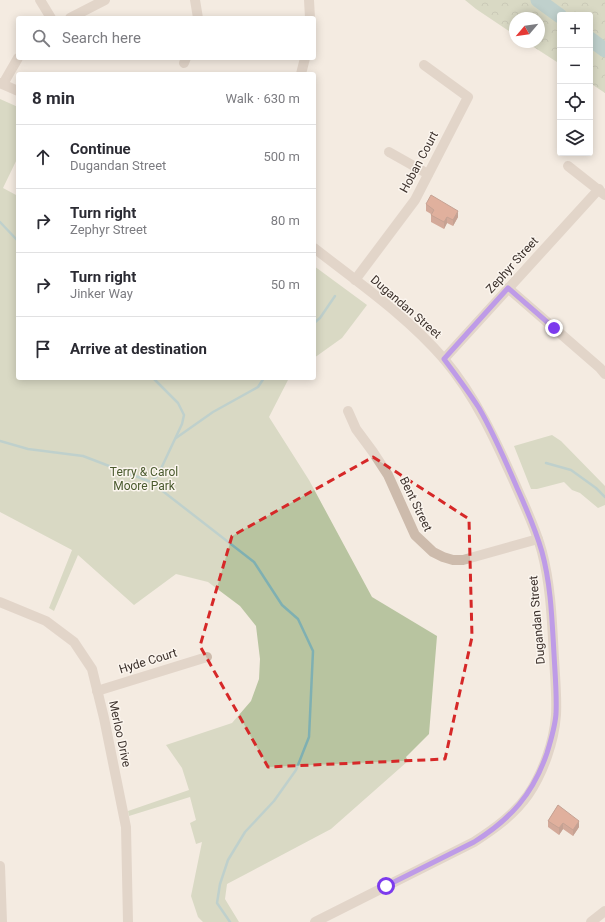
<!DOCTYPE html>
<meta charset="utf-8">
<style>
body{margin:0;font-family:Roboto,sans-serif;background:#f2f2f3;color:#2b2b33}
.controls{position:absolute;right:12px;top:12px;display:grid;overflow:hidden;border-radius:4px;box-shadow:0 2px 10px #0003}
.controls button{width:36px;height:36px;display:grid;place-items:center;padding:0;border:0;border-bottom:1px solid #e1e1e2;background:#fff;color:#2b2b33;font:20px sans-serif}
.compass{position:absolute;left:509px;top:12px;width:36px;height:36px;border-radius:50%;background:#fff;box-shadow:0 2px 10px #0003;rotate:241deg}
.stop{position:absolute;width:12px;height:12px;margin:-9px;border:3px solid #7c3aed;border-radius:50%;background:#fff}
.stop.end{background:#7c3aed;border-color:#fff;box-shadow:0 1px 4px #0008}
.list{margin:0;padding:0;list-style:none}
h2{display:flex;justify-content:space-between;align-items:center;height:52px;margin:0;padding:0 16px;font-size:17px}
h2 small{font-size:13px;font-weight:400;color:#7c7c81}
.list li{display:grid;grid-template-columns:26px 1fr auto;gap:12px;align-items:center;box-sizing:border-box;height:64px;padding:0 16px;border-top:1px solid #e1e1e2}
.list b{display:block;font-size:15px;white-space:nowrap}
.list p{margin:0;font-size:13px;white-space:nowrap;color:#7c7c81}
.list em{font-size:13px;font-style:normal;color:#7c7c81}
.icon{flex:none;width:22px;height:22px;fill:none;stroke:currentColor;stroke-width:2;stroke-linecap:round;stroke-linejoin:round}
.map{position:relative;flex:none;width:605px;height:922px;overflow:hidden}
.search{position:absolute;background:#fff;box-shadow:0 2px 10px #0003;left:16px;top:16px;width:300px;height:44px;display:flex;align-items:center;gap:10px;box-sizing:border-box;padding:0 14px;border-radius:4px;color:#7c7c81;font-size:15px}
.panel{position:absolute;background:#fff;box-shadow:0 2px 10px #0003;left:16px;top:72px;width:300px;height:308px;border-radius:4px}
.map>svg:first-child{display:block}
.forest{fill:url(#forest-crowns)}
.park{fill:#b8c4a0}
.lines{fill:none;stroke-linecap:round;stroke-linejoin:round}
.stream{stroke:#7fb0b2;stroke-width:2.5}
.river{stroke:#7fb0b2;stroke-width:15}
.minor{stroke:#cdbbac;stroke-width:10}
.wall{fill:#ac5a40}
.shaded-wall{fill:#8c4a34}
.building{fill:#c8694b;stroke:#8c4a34}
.route{stroke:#7c3aed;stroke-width:5}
.marked{fill:none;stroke:#d62828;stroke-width:3;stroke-dasharray:8 5;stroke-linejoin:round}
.labels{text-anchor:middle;stroke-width:3;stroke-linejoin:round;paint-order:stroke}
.street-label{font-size:12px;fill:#3b302b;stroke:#fbf5ee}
.park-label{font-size:12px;fill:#4a5a2e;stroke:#fbf5ee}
</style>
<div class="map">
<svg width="605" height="922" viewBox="0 0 605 922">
<defs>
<pattern id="forest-crowns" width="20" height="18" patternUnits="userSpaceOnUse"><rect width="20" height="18" fill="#b8c4a0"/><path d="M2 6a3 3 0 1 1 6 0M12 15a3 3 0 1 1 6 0" fill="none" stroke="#97a083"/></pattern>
</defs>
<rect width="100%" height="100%" fill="#f4ebe1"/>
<!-- forest -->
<path class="forest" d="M465 0H605V93L590 83V15H560V64L526 42H539V18H515V35L476 9Z"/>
<!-- park -->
<g class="park">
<path d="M0 99 18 107V157L3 188 18 196V378H289L269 417 309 480 372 597 437 636 429 734 406 757 408 761 331 829 227 884 225 899 239 922H203L198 917 191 896 202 842 196 844 190 823 196 820 190 797 129 816 128 811 189 790 182 768 166 745 232 723 251 701 259 679 260 659 256 626 240 606 208 582 176 574 134 605 78 555 54 611 49 608 72 550 0 512Z"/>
<path d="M314 266 367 305 342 338 314 358Z"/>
<path d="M552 435 561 441 605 486V505L598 508 580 493 572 490 564 482 537 489H531L514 446Z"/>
</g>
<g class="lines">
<!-- stream -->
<g class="stream">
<path d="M0 222 18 241"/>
<path d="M314 323 320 318 335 296"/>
<path d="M176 438 213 412 258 387 264 378"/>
<path d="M0 441 28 449 83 456 151 482 254 562 282 605 298 619 313 651 309 737 296 770 274 801 245 832 228 860 220 884 217 903 230 922"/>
<path d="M546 463 571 470 596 488 605 497"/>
<path d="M151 482 158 475 182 424 184 415 178 403 153 378"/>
</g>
<!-- river -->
<g class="river">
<path d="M538 0 560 16"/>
<path d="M590 39 605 50"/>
</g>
<!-- minor -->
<g class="minor">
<path d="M40 0 51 18"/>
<path d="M195 0 198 18"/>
<path d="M309 0 310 18"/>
<path d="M70 18 105 0"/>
<path d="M184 63 186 58"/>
<path d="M301 74 305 58"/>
<path d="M0 83 18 91"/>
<path d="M3 84 18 58"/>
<path d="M389 152 428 174"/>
<path d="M568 166 605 195"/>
<path d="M314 248C359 283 407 316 444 359 476 397 496 441 516 486 525 507 536 529 542 552 551 586 552 622 554 658 555 677 557 696 556 715 554 742 543 773 528 795 514 815 494 829 474 842L315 922"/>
<path d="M355 280 415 200 468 97 424 65"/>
<path d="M508 288 600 368 605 374"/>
<path d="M444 359 599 189"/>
<path d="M348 411 356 429 373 452 388 475 415 535 433 552 443 557 453 560H463L538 539"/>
<path d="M0 602 46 621 74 642 92 669 104 718 126 827 128 922"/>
<path d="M97 691 207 657"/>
<path d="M0 866 2 922"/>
<path d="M591 922 605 911"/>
</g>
</g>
<!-- wall -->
<g class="wall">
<path d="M426 204 458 217 453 226 447 223 444 229 431 222V214L426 211Z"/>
<path d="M558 805 579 827 573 836 563 829 559 835 548 827V821Z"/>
</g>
<!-- shaded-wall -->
<g class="shaded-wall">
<path d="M458 211V217L453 226V220Z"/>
<path d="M447 217V223L444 229V222Z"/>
<path d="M579 821V827L573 836V830Z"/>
<path d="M563 823V829L559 835V828Z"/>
</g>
<!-- building -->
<g class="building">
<path d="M431 195 458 211 453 220 447 217 444 222 431 215 434 210 426 204Z"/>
<path d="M558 805 579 821 573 830 563 823 559 828 548 821Z"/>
</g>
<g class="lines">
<!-- route -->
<path class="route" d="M386 886 474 842C511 819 533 794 547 753 551 740 555 727 556 714 557 694 555 674 554 654 552 620 551 585 542 552 536 531 527 510 518 490 506 462 494 434 479 408 468 391 456 375 444 359L508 288 554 328"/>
</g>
<!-- marked area -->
<path d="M0 0H605V922H0ZM373 457 469 519 472 637 445 759 268 767 200 646 232 536Z" fill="#f4ebe1" fill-opacity=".55" fill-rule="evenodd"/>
<path class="marked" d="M373 457 469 519 472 637 445 759 268 767 200 646 232 536Z"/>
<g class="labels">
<!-- street labels -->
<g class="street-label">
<text transform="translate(419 162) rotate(-62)" y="4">Hoban Court</text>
<text transform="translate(512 265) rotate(-48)" y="4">Zephyr Street</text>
<text transform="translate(406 307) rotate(41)" y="4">Dugandan Street</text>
<text transform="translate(416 504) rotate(64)" y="4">Bent Street</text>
<text transform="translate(537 620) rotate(-95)" y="4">Dugandan Street</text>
<text transform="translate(148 661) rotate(-17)" y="4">Hyde Court</text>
<text transform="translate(120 734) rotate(78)" y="4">Merloo Drive</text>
</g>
<!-- park labels -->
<g class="park-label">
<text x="144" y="476">Terry &amp; Carol<tspan x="144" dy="14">Moore Park</tspan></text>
</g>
</g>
</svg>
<div class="controls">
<button>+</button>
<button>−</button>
<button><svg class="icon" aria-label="locate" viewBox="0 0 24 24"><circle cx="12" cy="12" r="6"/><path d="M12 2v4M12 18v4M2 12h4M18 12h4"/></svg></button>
<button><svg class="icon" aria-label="layers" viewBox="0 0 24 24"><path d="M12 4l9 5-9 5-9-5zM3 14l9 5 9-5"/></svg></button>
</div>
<svg class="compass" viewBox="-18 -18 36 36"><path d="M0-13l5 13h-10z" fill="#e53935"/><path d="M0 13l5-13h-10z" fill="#7c7c81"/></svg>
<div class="stop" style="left:386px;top:886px"></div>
<div class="stop end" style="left:554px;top:328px"></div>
<div class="search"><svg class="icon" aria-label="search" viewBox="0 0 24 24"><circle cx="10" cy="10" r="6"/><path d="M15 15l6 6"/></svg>Search here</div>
<section class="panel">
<h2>8 min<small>Walk · 630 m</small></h2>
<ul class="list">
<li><svg class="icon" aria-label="ahead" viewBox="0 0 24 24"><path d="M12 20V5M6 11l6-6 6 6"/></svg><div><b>Continue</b><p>Dugandan Street</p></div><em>500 m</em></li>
<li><svg class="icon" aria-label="right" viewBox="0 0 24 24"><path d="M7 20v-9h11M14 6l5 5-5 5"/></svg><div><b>Turn right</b><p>Zephyr Street</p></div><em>80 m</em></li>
<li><svg class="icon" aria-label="right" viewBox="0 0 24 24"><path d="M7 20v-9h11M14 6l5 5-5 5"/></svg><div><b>Turn right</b><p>Jinker Way</p></div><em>50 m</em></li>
<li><svg class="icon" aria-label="arrive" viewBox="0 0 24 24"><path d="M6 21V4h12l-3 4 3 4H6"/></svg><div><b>Arrive at destination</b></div></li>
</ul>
</section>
</div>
